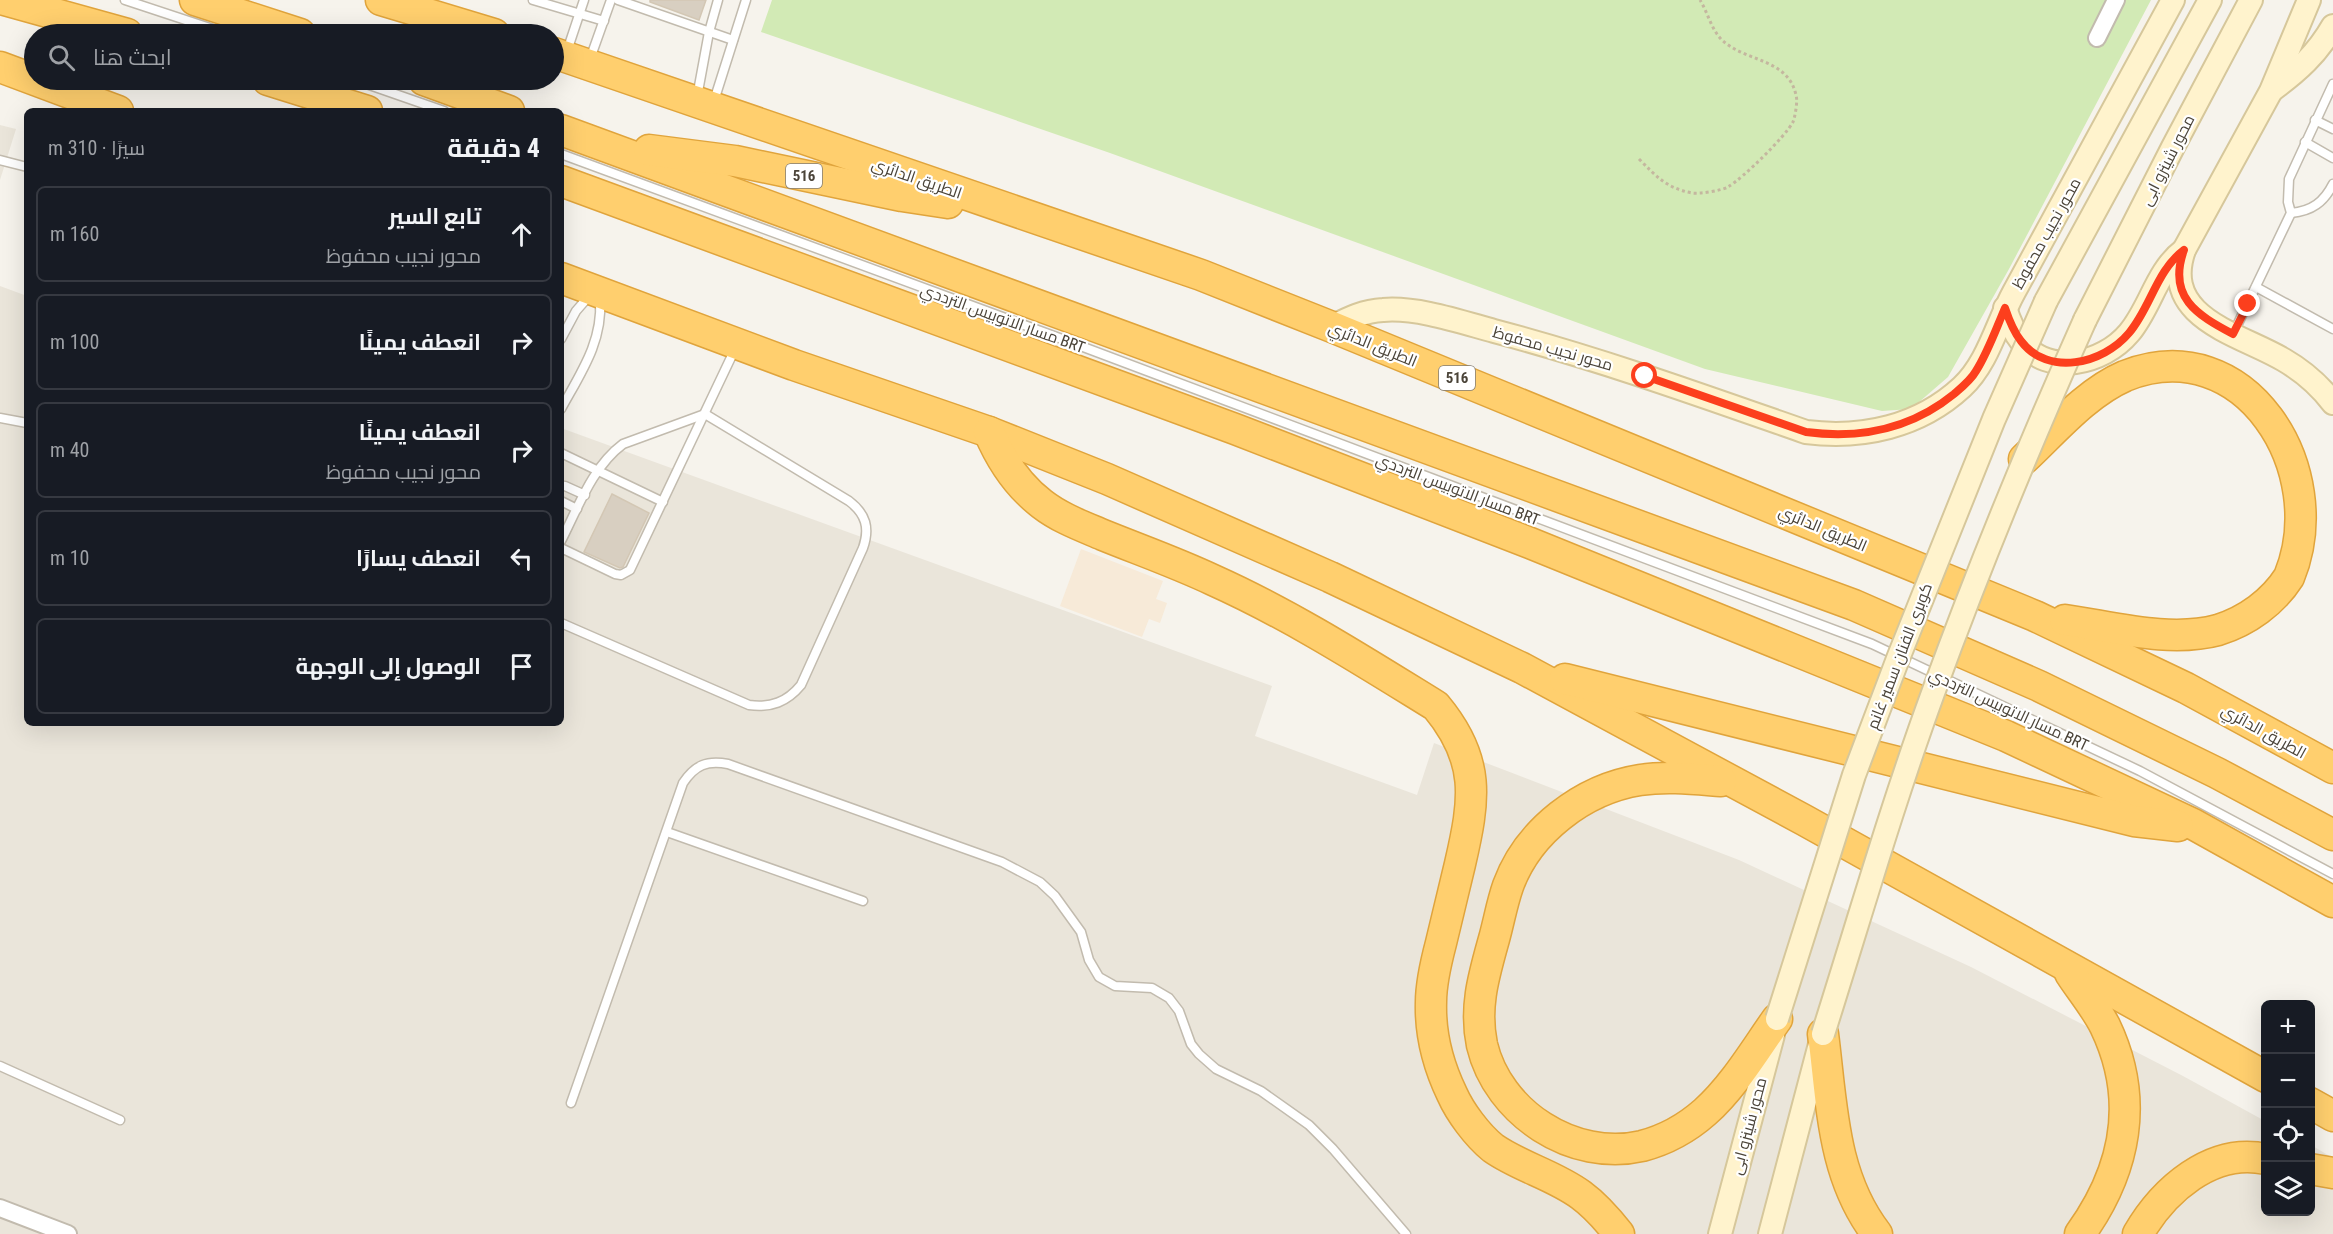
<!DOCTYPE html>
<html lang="ar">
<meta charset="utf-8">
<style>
body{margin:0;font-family:"Roboto Condensed",Cairo,sans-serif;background:#20242c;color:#f1f3f6;direction:rtl}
.controls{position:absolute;right:18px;bottom:18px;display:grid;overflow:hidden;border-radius:9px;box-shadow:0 6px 24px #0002}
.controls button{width:54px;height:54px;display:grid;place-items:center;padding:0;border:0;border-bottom:2px solid #363941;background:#171b24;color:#f1f3f6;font:30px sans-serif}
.stop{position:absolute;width:18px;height:18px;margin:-14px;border:4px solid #fc3f1d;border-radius:50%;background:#fff}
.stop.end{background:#fc3f1d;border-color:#fff;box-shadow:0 2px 6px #0008}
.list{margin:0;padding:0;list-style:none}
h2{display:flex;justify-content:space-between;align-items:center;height:78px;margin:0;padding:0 24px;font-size:26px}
h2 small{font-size:20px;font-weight:400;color:#9ea1a6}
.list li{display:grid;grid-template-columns:39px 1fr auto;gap:18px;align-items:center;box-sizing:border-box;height:96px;margin:0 12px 12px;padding:0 12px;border:2px solid #363941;border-radius:9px}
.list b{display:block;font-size:22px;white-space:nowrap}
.list p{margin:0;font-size:20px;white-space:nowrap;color:#9ea1a6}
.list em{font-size:20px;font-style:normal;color:#9ea1a6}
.icon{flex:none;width:33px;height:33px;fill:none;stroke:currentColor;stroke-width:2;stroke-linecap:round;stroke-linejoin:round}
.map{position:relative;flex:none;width:2333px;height:1234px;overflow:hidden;direction:ltr}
.search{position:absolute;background:#171b24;box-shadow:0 6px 24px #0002;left:24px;top:24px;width:540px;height:66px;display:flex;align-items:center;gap:15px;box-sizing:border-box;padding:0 21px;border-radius:33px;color:#9ea1a6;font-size:22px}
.panel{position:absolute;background:#171b24;box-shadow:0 6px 24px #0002;left:24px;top:108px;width:540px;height:618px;border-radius:9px;direction:rtl}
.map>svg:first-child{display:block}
.residential{fill:#eae5da}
.commercial{fill:#f7ead8}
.green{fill:#d2eab5}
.building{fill:#d8cfc1;stroke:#d3c7b4;stroke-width:1.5}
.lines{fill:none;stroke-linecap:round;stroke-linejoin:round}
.lane-casing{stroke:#c2bbae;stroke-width:11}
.street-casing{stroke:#c2bbae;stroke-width:20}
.secondary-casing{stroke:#d6c79b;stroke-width:26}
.highway-casing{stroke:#e0a43c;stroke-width:33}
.path{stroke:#c4b79f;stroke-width:3;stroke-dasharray:3 3;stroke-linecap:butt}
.lane{stroke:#fff;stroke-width:8}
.street{stroke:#fff;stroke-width:16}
.secondary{stroke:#fff3cd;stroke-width:22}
.highway{stroke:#ffcf6e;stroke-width:30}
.secondary-bridge-casing{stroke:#d6c79b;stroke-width:26;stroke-linecap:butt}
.secondary-bridge{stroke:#fff3cd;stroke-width:22}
.route{stroke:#fc3f1d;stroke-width:8}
.labels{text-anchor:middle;stroke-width:4.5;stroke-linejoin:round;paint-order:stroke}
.shield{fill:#fff;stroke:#817c74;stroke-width:1.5}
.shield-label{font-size:15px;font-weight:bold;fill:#4b4439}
.street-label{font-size:16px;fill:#4b4439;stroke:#fff}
</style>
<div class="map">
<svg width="2333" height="1234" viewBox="0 0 2333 1234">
<rect width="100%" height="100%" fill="#f6f3ec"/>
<!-- residential -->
<g class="residential">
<path d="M0 125 16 129 0 180Z"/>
<path d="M0 286 27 296V723H561V428L1272 686 1255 736 1417 795 1434 743 1739 860 1971 967 2183 1076 2265 1121 2266 1212H2310L2311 1145 2333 1158V1234H0Z"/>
</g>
<!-- commercial -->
<path class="commercial" d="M1081 549 1163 581 1156 599 1167 603 1160 623 1149 619 1142 637 1060 606Z"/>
<!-- green -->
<path class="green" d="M772 0H2151L2009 269 1948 377 1911 409 1882 411 1705 369 1110 153 761 32Z"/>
<!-- building -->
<g class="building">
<path d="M650 0H706L699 20 650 2Z"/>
<path d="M612 494 649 513 623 567 620 568 584 552Z"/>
</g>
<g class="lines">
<!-- lane casing -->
<g class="lane-casing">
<g id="lane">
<path d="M125 0 228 34"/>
<path d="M533 0 604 21"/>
<path d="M618 0 733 40"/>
<path d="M567 51 584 0"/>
<path d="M590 59 611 0"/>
<path d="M355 80 444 111"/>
<path d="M697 97 709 32 718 0"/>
<path d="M713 104 746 0"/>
<path d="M2315 120 2333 129"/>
<path d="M2305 142 2333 158"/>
<path d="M561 154 1054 336 1872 644 2140 771 2333 874"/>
<path d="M0 160 27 167"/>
<path d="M2291 213C2312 211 2324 202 2333 184"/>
<path d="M2256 287 2333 329"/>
<path d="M2233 334 2291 213 2288 202 2289 179 2333 84"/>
<path d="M561 339 576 311 590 295"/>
<path d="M561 409C580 374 603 342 600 300"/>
<path d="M0 418 27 423"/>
<path d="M561 453 663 502"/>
<path d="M565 486 585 495"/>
<path d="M561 501 577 509"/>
<path d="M561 541C578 508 592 467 623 444L705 414"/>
<path d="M561 548 615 574 621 575 630 570 735 349"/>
<path d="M561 623 749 705C771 708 787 702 801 685L863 548C870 528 866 514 849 501L705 414"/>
<path d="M667 832 863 901"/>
<path d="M0 1066 120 1120"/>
<path d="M571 1103 683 783C695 765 707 760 728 764L1002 862 1040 882 1055 896 1081 932 1089 960 1099 977 1115 986 1152 988 1169 998 1179 1011 1191 1044 1199 1054 1216 1069 1261 1091 1309 1125 1333 1149 1406 1234"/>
</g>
</g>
<!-- street casing -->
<g class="street-casing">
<g id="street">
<path d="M2097 38 2116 0"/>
<path d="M0 1208 68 1234"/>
</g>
</g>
<!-- secondary casing -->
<g class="secondary-casing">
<g id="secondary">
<path d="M2309 0 2271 91 2184 250C2160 319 2241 334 2284 360 2303 371 2320 386 2333 403"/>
<path d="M2272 90C2298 71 2317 54 2333 26"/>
<path d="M2046 301 2210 0"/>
<path d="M2005 308C2009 320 2013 331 2021 341 2048 377 2103 364 2129 333 2151 307 2156 271 2184 250"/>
<path d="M2085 320 2173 147 2251 0"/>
<path d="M1332 327C1349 318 1364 311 1383 310 1417 307 1461 322 1494 331 1600 359 1703 396 1806 432 1862 439 1919 427 1962 387 1988 363 1997 323 2014 292 2067 195 2120 97 2173 0"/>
<path d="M1720 1234 1773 1035"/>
<path d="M1770 1234 1820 1044"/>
</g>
</g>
<!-- highway casing -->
<g class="highway-casing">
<g id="highway">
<path d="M5 0 127 34"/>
<path d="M195 0 300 34"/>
<path d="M381 0 494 34"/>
<path d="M554 53 1201 275 1332 327 2035 616 2186 688 2333 768"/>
<path d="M0 67 118 111"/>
<path d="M268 80 367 111"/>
<path d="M424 80 509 111"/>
<path d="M561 130 1854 605 2039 686 2217 773 2333 835"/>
<path d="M649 150 735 161 902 196 948 203"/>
<path d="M561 181 1235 429 1530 543 2006 736 2193 824 2333 902"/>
<path d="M561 278 794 365 989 432 1107 479 1330 577 1522 668 1804 820 2266 1077"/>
<path d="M989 432C1001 460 1017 485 1042 504 1060 518 1082 526 1103 535 1140 550 1177 563 1213 580 1291 615 1363 661 1436 706 1481 760 1475 799 1460 864 1454 890 1447 917 1441 943 1436 962 1431 982 1431 1002 1430 1034 1438 1065 1452 1094 1460 1112 1477 1135 1493 1148 1520 1167 1554 1175 1581 1195 1596 1206 1608 1220 1619 1234"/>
<path d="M2024 459C2055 430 2086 393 2125 376 2245 328 2333 470 2289 577 2273 602 2247 621 2218 630 2170 643 2114 627 2065 620"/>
<path d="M1565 679 2134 821 2178 826"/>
<path d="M1721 781C1694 779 1667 776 1640 780 1583 789 1528 831 1508 886 1502 903 1499 921 1494 939 1484 975 1474 1007 1482 1045 1498 1113 1573 1162 1642 1146 1665 1140 1688 1127 1705 1112 1734 1086 1755 1050 1777 1019"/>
<path d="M2070 973C2081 990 2096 1008 2105 1026 2140 1099 2126 1170 2080 1234"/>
<path d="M1823 1034C1832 1104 1832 1176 1877 1234"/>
<path d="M2310 1103 2333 1116"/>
<path d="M2310 1169 2333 1173"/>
<path d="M2138 1234C2163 1191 2211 1147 2266 1159"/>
</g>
</g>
<!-- path -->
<path class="path" d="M1639 159C1656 176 1666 188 1692 193 1700 194 1720 191 1728 187 1743 178 1785 137 1793 122 1795 117 1798 101 1796 95 1788 58 1745 62 1722 40 1711 29 1708 13 1700 0"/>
<!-- lane -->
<use href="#lane" class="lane"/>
<!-- street -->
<use href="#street" class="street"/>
<!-- secondary -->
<use href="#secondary" class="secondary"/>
<!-- highway -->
<use href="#highway" class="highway"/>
<!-- secondary-bridge casing -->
<g class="secondary-bridge-casing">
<g id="secondary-bridge">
<path d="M1777 1019 1854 775 1899 656 1994 419 2046 301"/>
<path d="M1823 1034C1859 920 1892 805 1933 693 1979 567 2030 443 2085 320"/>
</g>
</g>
<!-- secondary-bridge -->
<use href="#secondary-bridge" class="secondary-bridge"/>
</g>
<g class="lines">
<!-- route -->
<path class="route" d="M1645 376 1806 432C1859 439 1911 429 1954 394 1961 388 1971 380 1976 371 1988 352 1996 329 2005 308 2009 320 2013 331 2021 341 2048 377 2103 364 2129 333 2151 307 2156 271 2184 250 2167 297 2197 315 2233 334L2248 304"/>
</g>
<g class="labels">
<!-- shield labels -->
<g class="shield">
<rect x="786" y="164" width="36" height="24" rx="4.5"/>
<rect x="1439" y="366" width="36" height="24" rx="4.5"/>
</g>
<g class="shield-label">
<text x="804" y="181">516</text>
<text x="1457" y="383">516</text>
</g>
<!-- street labels -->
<g class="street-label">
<text transform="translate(2167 160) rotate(-63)" y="6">محور شينزو ابى</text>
<text transform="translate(917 178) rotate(19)" y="6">الطريق الدائري</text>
<text transform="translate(2046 233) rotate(-61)" y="6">محور نجيب محفوظ</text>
<text transform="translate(1003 318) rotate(20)" y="6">مسار الاتوبيس الترددي BRT</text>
<text transform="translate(1373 344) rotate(22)" y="6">الطريق الدائري</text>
<text transform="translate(1553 348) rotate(16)" y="6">محور نجيب محفوظ</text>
<text transform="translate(1458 489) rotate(21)" y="6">مسار الاتوبيس الترددي BRT</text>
<text transform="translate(1823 528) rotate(23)" y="6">الطريق الدائري</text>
<text transform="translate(1899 656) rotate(-69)" y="6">كوبرى الفنان سمير غانم</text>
<text transform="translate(2009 709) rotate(25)" y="6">مسار الاتوبيس الترددي BRT</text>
<text transform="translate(2264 731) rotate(29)" y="6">الطريق الدائري</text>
<text transform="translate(1748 1126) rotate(-75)" y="6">محور شينزو ابى</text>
</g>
</g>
</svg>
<div class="controls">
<button>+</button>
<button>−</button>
<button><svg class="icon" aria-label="locate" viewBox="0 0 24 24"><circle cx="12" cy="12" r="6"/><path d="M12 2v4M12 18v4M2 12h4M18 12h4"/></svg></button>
<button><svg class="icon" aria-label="layers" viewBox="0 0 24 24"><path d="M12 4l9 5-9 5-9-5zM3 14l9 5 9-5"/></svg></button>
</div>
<div class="stop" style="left:1645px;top:376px"></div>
<div class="stop end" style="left:2248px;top:304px"></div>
<div class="search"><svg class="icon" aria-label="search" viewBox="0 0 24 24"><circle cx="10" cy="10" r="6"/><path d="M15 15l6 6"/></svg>ابحث هنا</div>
<section class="panel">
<h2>4 دقيقة<small>سيرًا · 310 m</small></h2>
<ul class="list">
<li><svg class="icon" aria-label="ahead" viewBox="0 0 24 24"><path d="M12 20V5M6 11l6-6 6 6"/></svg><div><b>تابع السير</b><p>محور نجيب محفوظ</p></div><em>160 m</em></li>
<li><svg class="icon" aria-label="right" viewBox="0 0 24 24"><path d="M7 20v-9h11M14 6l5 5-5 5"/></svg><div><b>انعطف يمينًا</b></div><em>100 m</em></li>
<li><svg class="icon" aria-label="right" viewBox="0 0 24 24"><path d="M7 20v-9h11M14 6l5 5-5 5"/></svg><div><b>انعطف يمينًا</b><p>محور نجيب محفوظ</p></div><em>40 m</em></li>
<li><svg class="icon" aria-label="left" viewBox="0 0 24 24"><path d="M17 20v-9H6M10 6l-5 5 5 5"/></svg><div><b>انعطف يسارًا</b></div><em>10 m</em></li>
<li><svg class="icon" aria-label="arrive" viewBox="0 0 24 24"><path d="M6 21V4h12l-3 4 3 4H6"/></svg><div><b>الوصول إلى الوجهة</b></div></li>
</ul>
</section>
</div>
